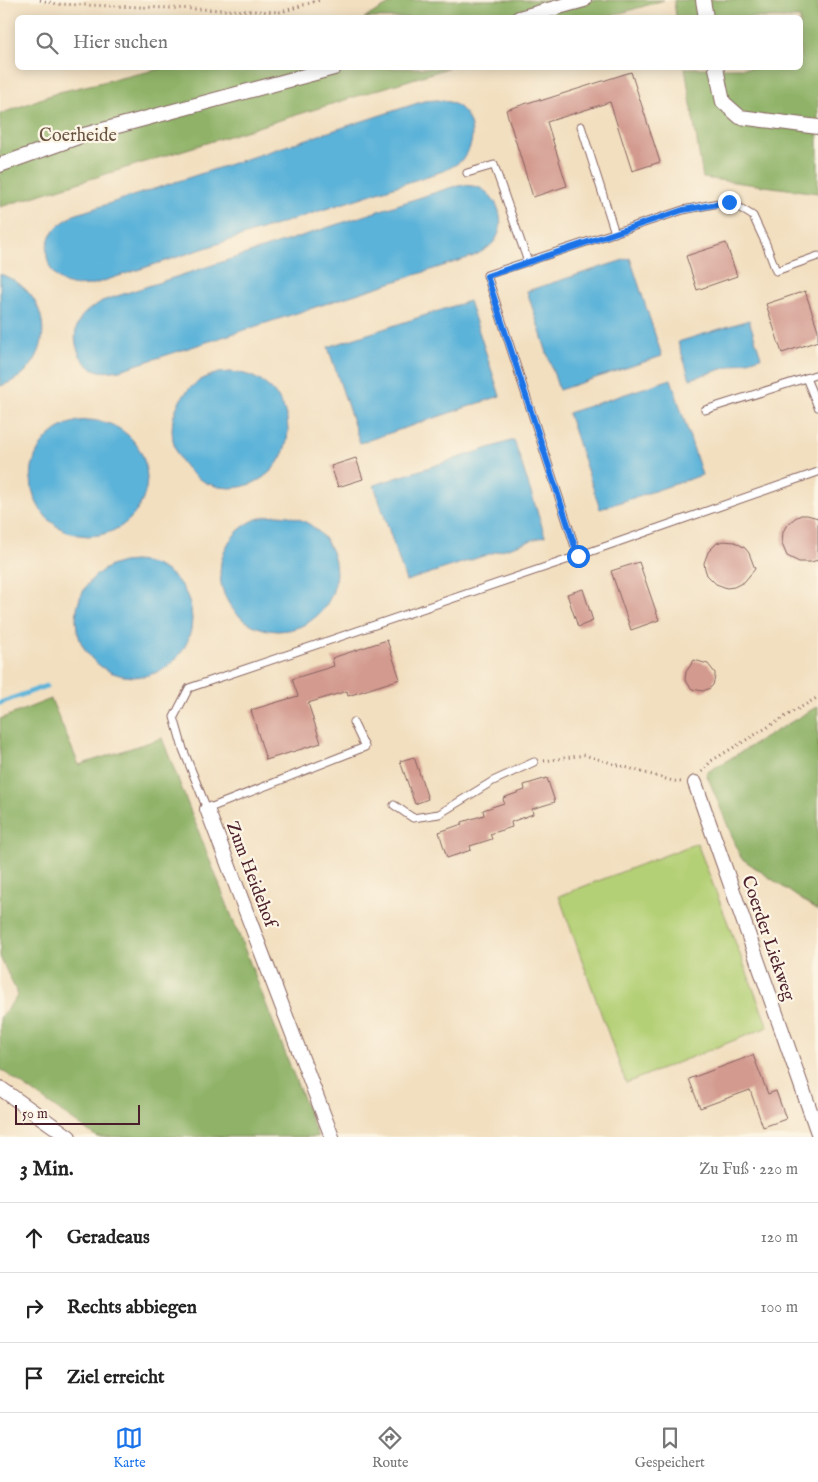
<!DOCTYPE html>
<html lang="de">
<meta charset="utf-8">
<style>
body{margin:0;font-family:"IM FELL English",serif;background:#f2f2f2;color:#222}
.scale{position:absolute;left:15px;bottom:12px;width:125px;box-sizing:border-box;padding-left:5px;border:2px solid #4a1f2b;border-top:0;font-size:14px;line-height:18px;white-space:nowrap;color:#4a1f2b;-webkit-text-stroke:4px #fcf5e5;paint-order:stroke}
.stop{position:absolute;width:15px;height:15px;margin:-11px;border:4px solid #1a73e8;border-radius:50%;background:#fff}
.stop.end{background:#1a73e8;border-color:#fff;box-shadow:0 1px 5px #0008}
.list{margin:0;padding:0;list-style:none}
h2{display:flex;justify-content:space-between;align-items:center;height:65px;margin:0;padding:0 20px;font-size:21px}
h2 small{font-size:16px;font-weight:400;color:#767676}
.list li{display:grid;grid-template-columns:32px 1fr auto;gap:15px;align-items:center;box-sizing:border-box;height:70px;padding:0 20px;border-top:1px solid #e0e0e0}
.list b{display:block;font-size:19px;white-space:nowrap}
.list em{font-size:16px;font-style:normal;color:#767676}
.icon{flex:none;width:28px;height:28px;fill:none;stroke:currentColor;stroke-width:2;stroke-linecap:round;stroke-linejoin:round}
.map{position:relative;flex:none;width:818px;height:1137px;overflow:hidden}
.search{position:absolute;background:#fff;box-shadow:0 2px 12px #0003;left:15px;right:15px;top:15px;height:55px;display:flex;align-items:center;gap:12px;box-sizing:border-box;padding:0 18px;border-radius:8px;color:#767676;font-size:19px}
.sheet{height:275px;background:#fff}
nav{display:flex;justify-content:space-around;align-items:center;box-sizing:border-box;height:70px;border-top:1px solid #e0e0e0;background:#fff;font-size:14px;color:#767676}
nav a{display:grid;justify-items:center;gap:2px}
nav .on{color:#1a73e8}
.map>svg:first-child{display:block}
.green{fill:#b4d076;stroke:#7f7850}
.forest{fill:#8fb267;stroke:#6c6849}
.water{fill:#5cb3d9;stroke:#536982}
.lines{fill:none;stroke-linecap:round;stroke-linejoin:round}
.stream{stroke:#5cb3d9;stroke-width:5}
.building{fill:#d39a8f}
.lane-casing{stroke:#85625f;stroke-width:9}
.street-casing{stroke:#85625f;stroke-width:16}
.path{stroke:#85625f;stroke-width:3;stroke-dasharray:1 4;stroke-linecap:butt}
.lane{stroke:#fff;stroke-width:7}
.street{stroke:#fff;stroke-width:14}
.route{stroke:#1a73e8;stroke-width:6}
.labels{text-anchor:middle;stroke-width:4.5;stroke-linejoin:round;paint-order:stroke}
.park-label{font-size:18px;fill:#6a5442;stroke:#fcf5e5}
.street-label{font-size:18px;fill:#4a1f2b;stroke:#fcf5e5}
</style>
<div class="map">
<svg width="818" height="1137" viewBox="0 0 818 1137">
<rect width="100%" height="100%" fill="#fcf5e5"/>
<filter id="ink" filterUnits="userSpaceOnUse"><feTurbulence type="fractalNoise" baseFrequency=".02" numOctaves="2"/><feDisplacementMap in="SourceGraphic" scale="10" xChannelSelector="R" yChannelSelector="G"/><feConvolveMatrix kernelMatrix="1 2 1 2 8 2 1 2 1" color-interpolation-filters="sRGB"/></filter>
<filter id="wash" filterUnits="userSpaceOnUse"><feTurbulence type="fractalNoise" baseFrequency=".0096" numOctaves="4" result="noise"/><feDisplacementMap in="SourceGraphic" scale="20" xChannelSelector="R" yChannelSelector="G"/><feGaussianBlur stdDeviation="1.12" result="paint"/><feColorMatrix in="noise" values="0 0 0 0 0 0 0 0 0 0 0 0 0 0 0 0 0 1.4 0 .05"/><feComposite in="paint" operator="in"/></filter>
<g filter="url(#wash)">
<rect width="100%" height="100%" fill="#f2dfc0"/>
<!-- green -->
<path class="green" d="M697 843 768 1027 626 1083 559 896Z"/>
<!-- forest -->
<g class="forest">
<path d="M397 0H664L608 17 364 18Z"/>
<path d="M674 0H818V193L703 178 685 68H800V18L676 17Z"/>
<path d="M164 68H448L0 207V114L59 92Z"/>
<path d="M51 699 79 765 162 738 318 1137H97L0 1069V1018L18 995 0 957V719Z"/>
<path d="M818 706V911L741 858 706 773Z"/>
</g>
<!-- water -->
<g class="water">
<path d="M437 100C442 101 448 101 452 103 472 112 478 139 465 156 460 163 453 166 446 170L91 285C83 285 76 287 68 284 49 278 41 252 51 235 56 226 65 221 74 215L424 101Z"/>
<path d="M465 185C470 186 476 186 480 188 500 198 507 225 494 242 489 248 481 252 474 256L120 370C112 371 104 373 96 370 78 363 70 338 79 321 84 311 94 307 102 301L452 187Z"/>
<path d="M630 258 662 356 559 390 527 291Z"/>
<path d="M0 274C57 293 57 369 0 386Z"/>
<path d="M469 301 500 396 360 443 328 347Z"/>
<path d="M749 320 761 357 690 379 678 342Z"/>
<circle cx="230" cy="430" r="58"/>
<path d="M671 379 702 475 600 509 568 413Z"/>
<circle cx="89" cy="478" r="58"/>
<path d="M514 440 545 536 406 581 374 485Z"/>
<circle cx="278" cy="573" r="58"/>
<circle cx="134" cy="619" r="58"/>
</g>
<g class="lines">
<!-- stream -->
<path class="stream" d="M0 703 46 686"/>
</g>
<g id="blocks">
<!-- building -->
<g class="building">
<path d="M631 72 660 162 632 171 610 102 547 122 567 186 533 197 506 110 540 99V101Z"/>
<path d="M726 243 737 276 697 290 686 256Z"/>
<path d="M805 291 818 330V341L782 353 766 304Z"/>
<path d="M356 458 363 479 338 487 331 466Z"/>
<path d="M801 515H807L818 518V560L811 562H799L787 556 782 544 783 532 786 526 795 518Z"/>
<path d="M723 541 735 542 745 548 749 553 755 569 744 582 734 587 727 588 716 584 707 575 705 569 704 563 708 552 717 543Z"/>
<path d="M639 562 659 620 631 630 611 571Z"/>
<path d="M583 589 593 621 578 627 567 594Z"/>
<path d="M387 640 400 679 348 696 347 691 308 703 321 743 266 760 251 710 298 696 292 679 334 666 332 658Z"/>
<path d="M694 660 708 664 715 673V677L713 685 710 688 703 691 692 689 685 680 686 672Z"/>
<path d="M414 757 428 799 415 804 400 761Z"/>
<path d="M547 778 555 802 532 809 533 814 511 822 512 827 490 834 492 839 470 846 471 850 447 858 439 832 462 824V822L484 815 483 810 504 803 503 798 525 790 524 785Z"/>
<path d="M753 1055 768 1094 776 1091 786 1119 763 1127 750 1090 700 1108 689 1079Z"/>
</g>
</g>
</g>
<g filter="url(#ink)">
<use href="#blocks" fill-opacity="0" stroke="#85625f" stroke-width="1"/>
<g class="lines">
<!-- lane casing -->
<g class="lane-casing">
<g id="lane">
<path d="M581 126 615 233"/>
<path d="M467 173 494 165 528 262"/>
<path d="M806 378 818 374"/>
<path d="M705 410 806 378 818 407"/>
<path d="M578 556 487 275 683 210 729 201 753 216 766 244 776 271 818 256"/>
<path d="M353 722 365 747 207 809 183 749 174 717 189 688 578 556 818 472"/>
<path d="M394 805 413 818 439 814 493 781 534 762"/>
</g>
</g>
<!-- street casing -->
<g class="street-casing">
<g id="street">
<path d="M703 0 706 18"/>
<path d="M519 18 584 0"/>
<path d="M716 68 723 102 740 117 818 127"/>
<path d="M0 165 84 135 334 68"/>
<path d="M695 783 818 1133"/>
<path d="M207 809 332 1137"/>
<path d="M0 1088 69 1137"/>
</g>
</g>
<!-- path -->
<g class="path">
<path d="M40 0 57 4 281 12 320 0"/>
<path d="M544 761 584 755 673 781 681 782"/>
<path d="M702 772 711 761 818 697"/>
</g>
<!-- lane -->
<use href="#lane" class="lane"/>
<!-- street -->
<use href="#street" class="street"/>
</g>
</g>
<g class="lines" filter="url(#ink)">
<!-- route -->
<path class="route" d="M578 556 487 276 683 210 729 202"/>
</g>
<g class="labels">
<!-- park labels -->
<g class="park-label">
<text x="78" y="141">Coerheide</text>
</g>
<!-- street labels -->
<g class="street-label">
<text transform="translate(252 874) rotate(69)" y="6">Zum Heidehof</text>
<text transform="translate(769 938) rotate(71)" y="6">Coerder Liekweg</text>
</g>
</g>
</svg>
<div class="scale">50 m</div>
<div class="stop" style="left:578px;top:556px"></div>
<div class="stop end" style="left:729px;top:202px"></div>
<div class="search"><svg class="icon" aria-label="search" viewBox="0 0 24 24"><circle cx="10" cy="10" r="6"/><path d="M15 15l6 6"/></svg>Hier suchen</div>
</div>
<section class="sheet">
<h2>3 Min.<small>Zu Fuß · 220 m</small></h2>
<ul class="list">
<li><svg class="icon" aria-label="ahead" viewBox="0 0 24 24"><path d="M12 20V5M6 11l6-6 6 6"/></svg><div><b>Geradeaus</b></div><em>120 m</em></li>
<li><svg class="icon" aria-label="right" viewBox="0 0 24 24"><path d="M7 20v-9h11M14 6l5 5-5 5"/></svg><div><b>Rechts abbiegen</b></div><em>100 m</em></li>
<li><svg class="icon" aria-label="arrive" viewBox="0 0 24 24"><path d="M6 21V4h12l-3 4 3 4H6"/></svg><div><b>Ziel erreicht</b></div></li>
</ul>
</section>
<nav>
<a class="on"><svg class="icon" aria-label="map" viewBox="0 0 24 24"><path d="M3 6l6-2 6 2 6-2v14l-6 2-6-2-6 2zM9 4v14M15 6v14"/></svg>Karte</a>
<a><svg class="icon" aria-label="directions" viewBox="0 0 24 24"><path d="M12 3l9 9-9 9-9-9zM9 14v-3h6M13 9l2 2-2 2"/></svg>Route</a>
<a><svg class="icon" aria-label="saved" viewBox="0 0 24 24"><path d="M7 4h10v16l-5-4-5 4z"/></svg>Gespeichert</a>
</nav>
